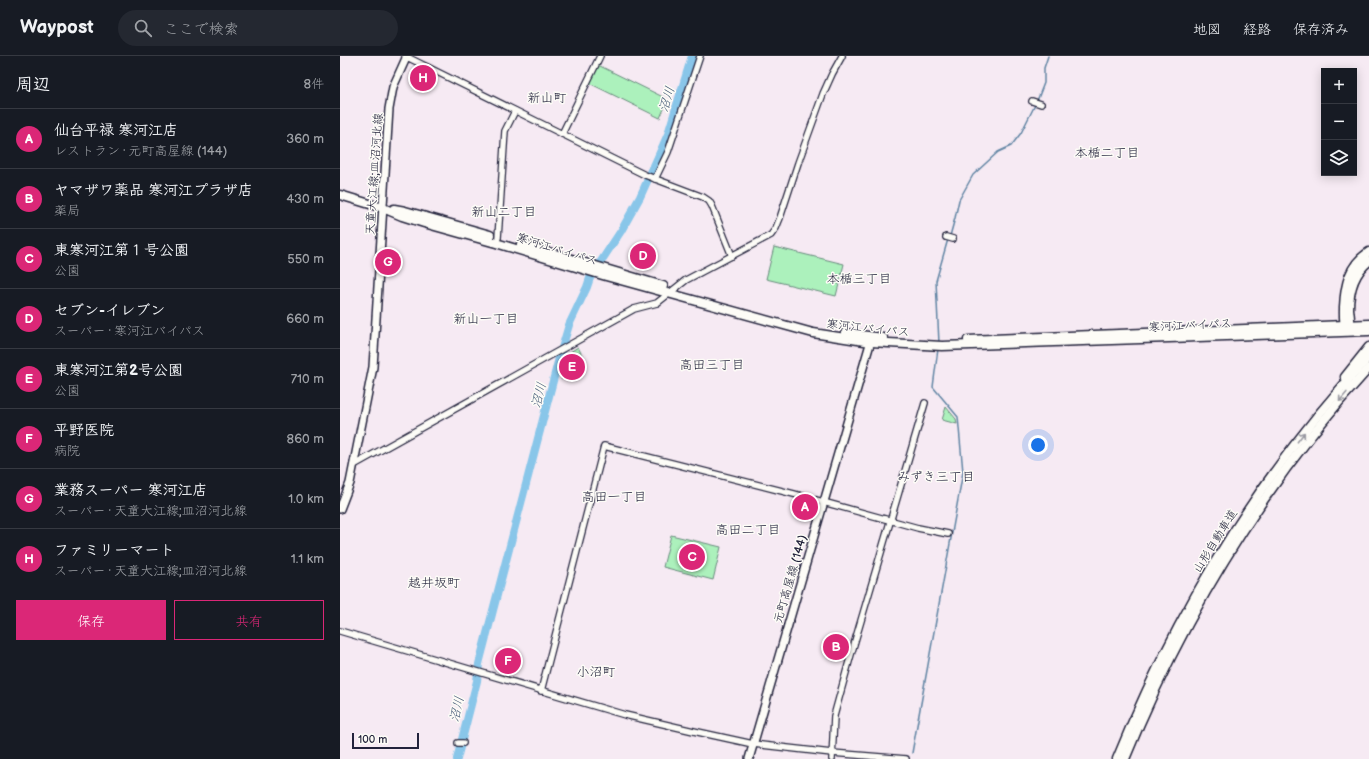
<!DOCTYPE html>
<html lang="ja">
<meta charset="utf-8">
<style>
body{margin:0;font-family:"Balsamiq Sans","Klee One",sans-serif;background:#242831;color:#f1f3f6}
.controls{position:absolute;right:12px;top:12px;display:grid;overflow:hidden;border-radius:0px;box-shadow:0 2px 10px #0003}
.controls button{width:36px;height:36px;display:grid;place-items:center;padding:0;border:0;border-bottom:1px solid #363941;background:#171b24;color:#f1f3f6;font:20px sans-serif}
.scale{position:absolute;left:12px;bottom:10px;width:67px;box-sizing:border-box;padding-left:4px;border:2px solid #22223b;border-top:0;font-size:11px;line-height:14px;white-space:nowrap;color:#22223b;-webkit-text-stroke:3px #fdfcf7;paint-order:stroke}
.you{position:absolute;left:698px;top:389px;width:14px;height:14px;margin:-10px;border:3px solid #fff;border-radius:50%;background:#1a73e8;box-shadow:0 0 0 6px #1a73e833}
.badge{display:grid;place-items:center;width:26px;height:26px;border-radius:50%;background:#db2777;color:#fff;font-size:13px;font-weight:700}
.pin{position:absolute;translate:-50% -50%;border:2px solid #fff;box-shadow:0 1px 4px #0006}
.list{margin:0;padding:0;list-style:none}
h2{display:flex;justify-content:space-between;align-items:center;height:52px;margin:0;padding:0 16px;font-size:17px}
h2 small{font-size:13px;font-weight:400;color:#9ea1a6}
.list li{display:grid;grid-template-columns:26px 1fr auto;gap:12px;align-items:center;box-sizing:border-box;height:60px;padding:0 16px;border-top:1px solid #363941}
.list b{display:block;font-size:15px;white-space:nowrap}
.list p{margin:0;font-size:13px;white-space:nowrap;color:#9ea1a6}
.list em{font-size:13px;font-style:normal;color:#9ea1a6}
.actions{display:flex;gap:8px;padding:12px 16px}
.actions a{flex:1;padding:9px 0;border:1px solid #db2777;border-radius:0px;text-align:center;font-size:14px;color:#db2777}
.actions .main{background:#db2777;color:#fff}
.icon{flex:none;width:22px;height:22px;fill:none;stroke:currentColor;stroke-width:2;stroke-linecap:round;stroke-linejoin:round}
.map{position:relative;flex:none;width:1029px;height:703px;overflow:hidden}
header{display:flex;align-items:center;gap:24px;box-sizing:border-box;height:56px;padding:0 20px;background:#171b24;border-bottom:1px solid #363941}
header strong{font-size:19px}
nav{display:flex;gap:22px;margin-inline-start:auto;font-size:14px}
.search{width:280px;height:36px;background:#242831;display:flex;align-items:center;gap:10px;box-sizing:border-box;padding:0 14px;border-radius:22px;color:#9ea1a6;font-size:15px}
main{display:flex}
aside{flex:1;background:#171b24}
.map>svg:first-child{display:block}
.green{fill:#acf1bc;stroke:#678a7c}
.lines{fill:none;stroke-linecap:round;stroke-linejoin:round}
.stream{stroke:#6084a3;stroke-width:1.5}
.river{stroke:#89c6e9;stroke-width:8}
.minor-casing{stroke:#22223b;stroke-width:8}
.major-casing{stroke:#22223b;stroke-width:10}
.highway-casing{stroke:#22223b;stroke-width:11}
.minor{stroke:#fdfcf7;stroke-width:5.5}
.major{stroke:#fdfcf7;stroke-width:7}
.highway{stroke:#fdfcf7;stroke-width:8}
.oneway{stroke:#9a9aa2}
.labels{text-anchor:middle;stroke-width:3;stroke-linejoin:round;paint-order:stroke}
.street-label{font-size:12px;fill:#22223b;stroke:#fdfcf7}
.neighbourhood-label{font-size:13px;fill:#22223b;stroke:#fdfcf7}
.water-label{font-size:13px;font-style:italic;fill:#465b78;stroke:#fdfcf7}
</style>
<header>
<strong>Waypost</strong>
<div class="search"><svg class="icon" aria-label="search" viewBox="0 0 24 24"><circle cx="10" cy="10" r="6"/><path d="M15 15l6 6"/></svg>ここで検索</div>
<nav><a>地図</a><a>経路</a><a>保存済み</a></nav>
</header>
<main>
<aside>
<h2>周辺<small>8件</small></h2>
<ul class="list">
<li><span class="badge">A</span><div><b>仙台平禄 寒河江店</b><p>レストラン · 元町高屋線 (144)</p></div><em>360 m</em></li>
<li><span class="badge">B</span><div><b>ヤマザワ薬品 寒河江プラザ店</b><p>薬局</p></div><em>430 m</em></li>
<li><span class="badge">C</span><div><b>東寒河江第１号公園</b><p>公園</p></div><em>550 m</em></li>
<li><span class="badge">D</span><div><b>セブン-イレブン</b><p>スーパー · 寒河江バイパス</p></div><em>660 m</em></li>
<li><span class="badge">E</span><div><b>東寒河江第2号公園</b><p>公園</p></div><em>710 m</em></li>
<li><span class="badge">F</span><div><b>平野医院</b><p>病院</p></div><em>860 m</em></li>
<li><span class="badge">G</span><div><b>業務スーパー 寒河江店</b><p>スーパー · 天童大江線;皿沼河北線</p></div><em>1.0 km</em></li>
<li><span class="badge">H</span><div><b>ファミリーマート</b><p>スーパー · 天童大江線;皿沼河北線</p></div><em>1.1 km</em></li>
</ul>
<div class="actions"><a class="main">保存</a><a>共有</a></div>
</aside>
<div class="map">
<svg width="1029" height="703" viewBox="0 0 1029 703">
<rect width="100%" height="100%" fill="#f6eaf3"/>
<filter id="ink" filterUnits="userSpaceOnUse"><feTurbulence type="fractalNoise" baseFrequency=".025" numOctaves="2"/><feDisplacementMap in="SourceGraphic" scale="8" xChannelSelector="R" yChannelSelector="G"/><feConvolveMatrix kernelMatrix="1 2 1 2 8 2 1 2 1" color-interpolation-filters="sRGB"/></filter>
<g filter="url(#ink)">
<!-- green -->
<g class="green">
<path d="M258 9 325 42 327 46 320 62 249 27Z"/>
<path d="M434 191 504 208 496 240 426 223Z"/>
<path d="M238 291 242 299 235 325 221 323 227 298Z"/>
<path d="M606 351 616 363 617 368 602 364Z"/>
<path d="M331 479 381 491 373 524 323 511Z"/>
</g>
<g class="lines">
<!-- stream -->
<g class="stream">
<path d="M697 45 704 27V12L708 0"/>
<path d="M610 180 615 162 619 144 633 119 658 96 671 90 681 77 695 49"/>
<path d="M599 287 596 225 608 183"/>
<path d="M572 697 623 416 618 361 593 331 598 293"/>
</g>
<!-- river -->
<path class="river" d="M117 703 137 625 139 608 219 302 229 269 247 231 250 222 281 175 300 141 318 101 328 78 352 0"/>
<!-- minor casing -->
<g class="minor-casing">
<g id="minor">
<path d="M65 0 305 119 363 141 369 145 372 150 392 200"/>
<path d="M692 45 701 48"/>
<path d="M222 78 260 0"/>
<path d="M315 123 328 96 360 0"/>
<path d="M606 181 613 183"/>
<path d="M158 182 165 75 175 55"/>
<path d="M14 409 294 253 317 247 346 224 431 179 436 172 440 162 458 107 483 38 492 18 502 0"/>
<path d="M0 575 285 659 358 676 413 688 492 697 566 703"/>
<path d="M201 635 264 390 454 438 578 472 608 478"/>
<path d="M118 687H123"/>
<path d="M492 703 494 660 510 602 585 347"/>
</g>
</g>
<!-- major casing -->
<g class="major-casing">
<g id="major">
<path d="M0 453 10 427 33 311 49 53 53 31 67 0"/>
<path d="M409 703 532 281"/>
</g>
</g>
<!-- highway casing -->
<g class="highway-casing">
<g id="highway">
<path d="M0 139 43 152 62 160 84 167 156 187 266 220 473 277 531 286 602 290 1029 275"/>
<path d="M54 153 65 155 150 179"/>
<path d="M181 188 323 230"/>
<path d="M1029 196C1009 209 1005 229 1004 251 1004 260 1003 267 1008 275 1011 267 1010 261 1009 253 1009 234 1014 217 1029 205"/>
<path d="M505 277 543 282"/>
<path d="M628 284 1029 268"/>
<path d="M1005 321 1029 291"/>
<path d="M777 703C837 556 920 417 1029 301"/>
<path d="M785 703C843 560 924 426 1029 312"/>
</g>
</g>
<!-- minor -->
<use href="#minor" class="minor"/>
<!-- major -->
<use href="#major" class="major"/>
<!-- highway -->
<use href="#highway" class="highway"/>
</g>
<!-- one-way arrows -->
<defs><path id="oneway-shaft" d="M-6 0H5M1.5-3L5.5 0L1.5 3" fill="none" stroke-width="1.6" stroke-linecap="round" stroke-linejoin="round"/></defs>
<g class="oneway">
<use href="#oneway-shaft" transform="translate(1003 341) rotate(130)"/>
<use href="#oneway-shaft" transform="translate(961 381) rotate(-53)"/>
</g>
</g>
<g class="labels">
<!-- street labels -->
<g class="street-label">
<text transform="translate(34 118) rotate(-86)" y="4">天童大江線;皿沼河北線</text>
<text transform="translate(217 193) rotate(17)" y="4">寒河江バイパス</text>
<text transform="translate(850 269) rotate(-3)" y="4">寒河江バイパス</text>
<text transform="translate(528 272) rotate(6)" y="4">寒河江バイパス</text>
<text transform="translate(875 485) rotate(-58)" y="4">山形自動車道</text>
<text transform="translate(450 523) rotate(-74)" y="4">元町高屋線 (144)</text>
</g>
<!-- neighbourhood labels -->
<g class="neighbourhood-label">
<text x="207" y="46">新山町</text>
<text x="767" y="101">本楯二丁目</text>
<text x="164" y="160">新山二丁目</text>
<text x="519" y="227">本楯三丁目</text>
<text x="146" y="267">新山一丁目</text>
<text x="372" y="313">高田三丁目</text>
<text x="596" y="425">みずき三丁目</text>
<text x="274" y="445">高田一丁目</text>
<text x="408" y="478">高田二丁目</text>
<text x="94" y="531">越井坂町</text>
<text x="256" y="620">小沼町</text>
</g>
<!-- water labels -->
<g class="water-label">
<text transform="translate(326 43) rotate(-73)" y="5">沼川</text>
<text transform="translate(198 339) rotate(-75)" y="5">沼川</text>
<text transform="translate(116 653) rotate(-77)" y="5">沼川</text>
</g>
</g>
</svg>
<div class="controls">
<button>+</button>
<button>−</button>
<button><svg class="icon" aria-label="layers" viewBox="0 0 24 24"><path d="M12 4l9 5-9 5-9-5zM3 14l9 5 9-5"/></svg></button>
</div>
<div class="scale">100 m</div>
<div class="you"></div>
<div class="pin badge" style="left:465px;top:451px">A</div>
<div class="pin badge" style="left:496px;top:591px">B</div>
<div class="pin badge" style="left:352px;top:501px">C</div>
<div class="pin badge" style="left:303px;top:200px">D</div>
<div class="pin badge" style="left:232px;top:311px">E</div>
<div class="pin badge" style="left:168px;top:605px">F</div>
<div class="pin badge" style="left:48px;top:206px">G</div>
<div class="pin badge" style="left:83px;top:22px">H</div>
</div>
</main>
